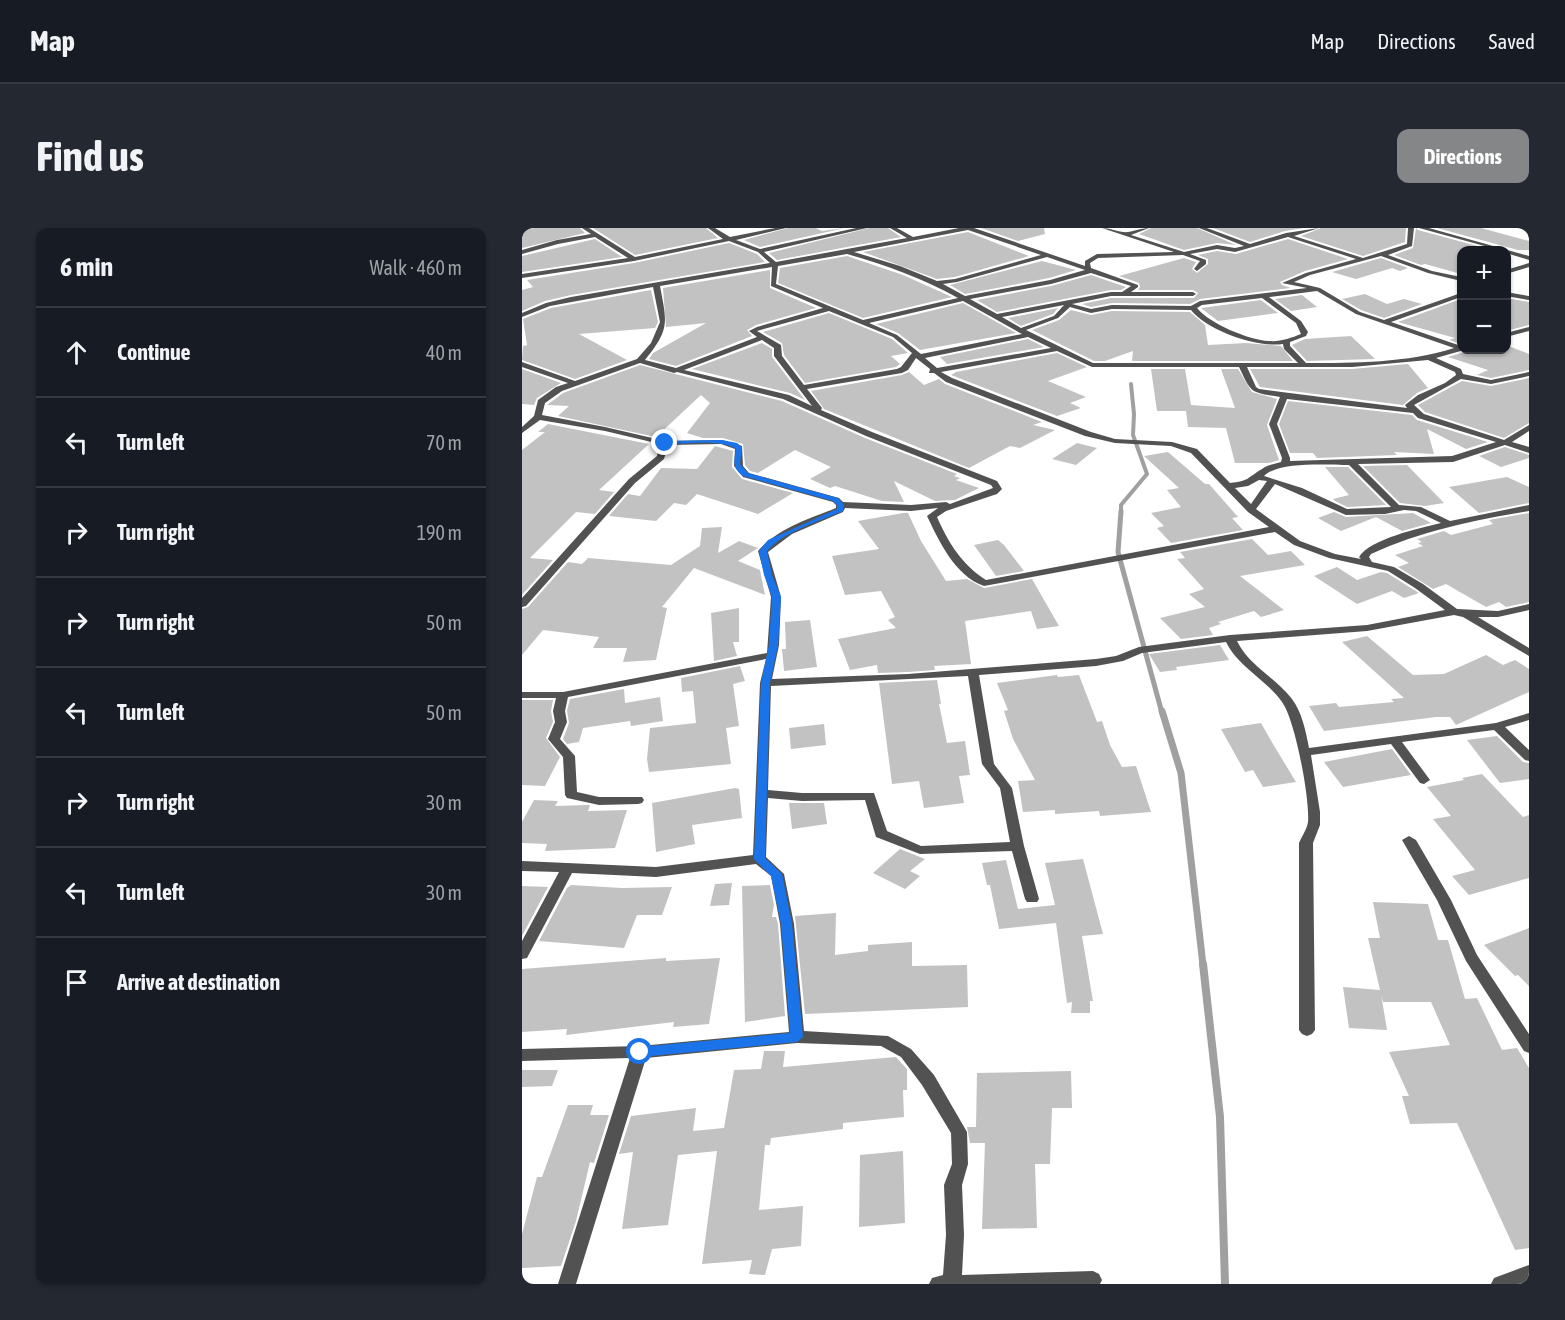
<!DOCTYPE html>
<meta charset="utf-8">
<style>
body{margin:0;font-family:"Asap Condensed",sans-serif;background:#242831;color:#f1f3f6}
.controls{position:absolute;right:18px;top:18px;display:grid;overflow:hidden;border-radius:12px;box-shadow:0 2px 4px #0004}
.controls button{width:54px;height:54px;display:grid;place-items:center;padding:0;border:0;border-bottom:2px solid #363941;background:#171b24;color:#f1f3f6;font:30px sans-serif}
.stop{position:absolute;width:18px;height:18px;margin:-14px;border:4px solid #1a73e8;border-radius:50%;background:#fff}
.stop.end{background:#1a73e8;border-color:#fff;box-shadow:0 2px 6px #0008}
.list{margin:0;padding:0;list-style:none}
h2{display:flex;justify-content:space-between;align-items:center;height:78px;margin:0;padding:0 24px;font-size:26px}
h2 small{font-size:20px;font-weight:400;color:#9ea1a6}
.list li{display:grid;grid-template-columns:39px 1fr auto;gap:18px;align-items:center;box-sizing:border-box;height:90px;padding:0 24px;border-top:2px solid #363941}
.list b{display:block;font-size:22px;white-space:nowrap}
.list em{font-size:20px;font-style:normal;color:#9ea1a6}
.icon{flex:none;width:33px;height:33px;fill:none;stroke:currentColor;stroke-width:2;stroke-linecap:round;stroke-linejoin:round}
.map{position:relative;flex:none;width:1007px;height:1056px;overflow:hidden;border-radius:12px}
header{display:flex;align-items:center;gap:36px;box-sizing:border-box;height:84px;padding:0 30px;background:#171b24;border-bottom:2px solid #363941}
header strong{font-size:28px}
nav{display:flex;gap:33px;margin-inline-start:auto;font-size:21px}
.intro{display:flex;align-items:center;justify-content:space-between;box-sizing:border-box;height:144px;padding:0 36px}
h1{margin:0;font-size:42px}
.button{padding:15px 27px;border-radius:12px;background:#858687;color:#fff;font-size:21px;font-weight:700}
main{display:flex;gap:36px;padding:0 36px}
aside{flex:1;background:#171b24;border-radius:12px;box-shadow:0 2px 4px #0004}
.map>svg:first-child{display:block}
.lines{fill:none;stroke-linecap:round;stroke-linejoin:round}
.stream-far3{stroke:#a0a0a0;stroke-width:4}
.stream-far2{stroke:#a0a0a0;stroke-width:5}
.stream-far1{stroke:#a0a0a0;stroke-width:7}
.stream{stroke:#a0a0a0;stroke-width:8}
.building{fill:#c2c2c2}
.minor{fill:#525252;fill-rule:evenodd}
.route{fill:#1a73e8}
</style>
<header>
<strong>Map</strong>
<nav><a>Map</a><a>Directions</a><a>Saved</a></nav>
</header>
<div class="intro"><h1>Find us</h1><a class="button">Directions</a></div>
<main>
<aside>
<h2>6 min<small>Walk · 460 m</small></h2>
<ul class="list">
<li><svg class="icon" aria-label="ahead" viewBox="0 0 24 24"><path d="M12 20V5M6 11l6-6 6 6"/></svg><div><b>Continue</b></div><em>40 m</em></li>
<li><svg class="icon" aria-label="left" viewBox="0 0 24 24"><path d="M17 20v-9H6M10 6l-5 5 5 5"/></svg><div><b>Turn left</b></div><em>70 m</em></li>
<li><svg class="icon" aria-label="right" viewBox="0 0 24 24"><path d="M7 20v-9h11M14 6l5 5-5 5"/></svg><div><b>Turn right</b></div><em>190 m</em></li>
<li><svg class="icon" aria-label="right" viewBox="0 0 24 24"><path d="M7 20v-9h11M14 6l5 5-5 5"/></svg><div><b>Turn right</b></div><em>50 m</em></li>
<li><svg class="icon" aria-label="left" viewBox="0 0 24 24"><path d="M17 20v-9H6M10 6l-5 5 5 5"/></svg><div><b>Turn left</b></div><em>50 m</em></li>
<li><svg class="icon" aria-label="right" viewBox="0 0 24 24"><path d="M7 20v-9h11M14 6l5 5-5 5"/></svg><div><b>Turn right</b></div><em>30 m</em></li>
<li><svg class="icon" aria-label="left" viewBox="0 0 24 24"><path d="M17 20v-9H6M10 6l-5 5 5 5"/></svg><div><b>Turn left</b></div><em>30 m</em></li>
<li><svg class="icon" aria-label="arrive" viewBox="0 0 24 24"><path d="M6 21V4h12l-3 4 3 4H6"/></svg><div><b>Arrive at destination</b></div></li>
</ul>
</aside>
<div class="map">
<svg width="1007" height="1056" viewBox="0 0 1007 1056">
<rect width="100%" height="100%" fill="#fff"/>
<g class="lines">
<!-- stream-far3 -->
<path class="stream-far3" d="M599 285V277L625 246 611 207 612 186 609 156"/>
<!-- stream-far2 -->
<path class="stream-far2" d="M599 283 596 324 640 485"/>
<!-- stream-far1 -->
<path class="stream-far1" d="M640 483 659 545 681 737"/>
<!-- stream -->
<path class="stream" d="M681 736 698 889 703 1056"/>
</g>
<!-- building -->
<g class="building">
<path d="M0 0H58L63 5 0 20Z"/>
<path d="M71 0H184L196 10 113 27Z"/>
<path d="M266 0H294L300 3 323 0 238 19 222 12Z"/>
<path d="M347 0H366L379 9 255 32 247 25Z"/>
<path d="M459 0H522L523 6 496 13Z"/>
<path d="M629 0H675L714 17 695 15 662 22 617 6Z"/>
<path d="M691 0H782L763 3 728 14Z"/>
<path d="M799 0H884L883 14 841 28 779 8Z"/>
<path d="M894 0 896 2 970 22H939V46L903 36 899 37 872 27 891 20Z"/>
<path d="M915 0H959L1007 13V22H996Z"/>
<path d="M446 4 507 28 433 49 415 51 341 24Z"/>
<path d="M73 11 100 29 0 44V28Z"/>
<path d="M766 11 826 31 783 43 758 54 760 57 769 60 678 71 668 76 590 75 569 79 560 76 589 70H672L676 65 671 62H616L618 59 617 55 597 48 662 30 674 34 670 41 675 45 686 36V31L676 27 695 23 714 26Z"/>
<path d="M207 15 235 26 243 34 49 67 23 73 0 83V62L11 59 5 52 112 35Z"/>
<path d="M325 28 381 47 430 69 341 90 256 55 258 40Z"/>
<path d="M859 30 886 40 878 43 870 40 834 51 810 44Z"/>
<path d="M520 33 554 42 527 50 443 66 428 57Z"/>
<path d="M248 42V60L294 80 234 97 225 102 230 108 154 138 127 131 131 125 184 95 144 99 141 60Z"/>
<path d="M569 47 604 59 599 62H589L475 84 455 72 529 58Z"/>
<path d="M129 62 136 94 133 100 57 106 105 132 53 151 0 132 1 118 5 117 1 91 29 80Z"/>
<path d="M843 66 865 76 882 71 900 76 862 90 839 82 820 71Z"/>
<path d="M780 67 795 79 769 83 753 71Z"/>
<path d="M984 70 1007 74V97L984 103Z"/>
<path d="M939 71V116L927 112 933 110 876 94Z"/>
<path d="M739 72 756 85 696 93 679 80Z"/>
<path d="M441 75 494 105 398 122 376 105 354 96Z"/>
<path d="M536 80 531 86 499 98 486 90Z"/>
<path d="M549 82 569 87 590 83 668 84 683 97 686 117 724 115 759 118 771 133H610L611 123 583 133H572L510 102 537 92Z"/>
<path d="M307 85 370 111 386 125 369 128 378 136 374 139 283 155 262 127 260 115 241 104Z"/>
<path d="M829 108 853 131 785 133 770 117 783 111Z"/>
<path d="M506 111 522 119 425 136 418 129Z"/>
<path d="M240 115 250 121V129L283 172 268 165 170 141Z"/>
<path d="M984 117 1007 126V142L969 150 955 147 966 142 926 129 949 122H984Z"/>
<path d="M535 125 565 139 526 153 564 169 548 175 559 180 535 188 429 147 434 144Z"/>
<path d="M886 136 906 160 895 165 881 177 738 159 728 141H830Z"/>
<path d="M118 137 260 173 343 210 435 246 432 248 438 250 434 252 457 260 433 272 413 273 372 253 382 274 360 273 313 258 308 260 288 251 309 239 273 222 236 245 228 243 223 237 221 216 201 210H181L165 205 188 175 179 167 134 209 36 188 47 178 25 177 41 165Z"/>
<path d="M0 141 39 155 15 170 12 177 0 176Z"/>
<path d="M629 141H663L669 177 713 180 699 141H716L730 164 755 171 745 197 757 232 747 235H713L704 200 666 199 664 183H635Z"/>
<path d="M387 144 402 157 417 151 423 156 520 194 511 197 533 202 498 220 488 218 447 240 302 181 289 163 380 147Z"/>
<path d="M1007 150V195L982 210 903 184 896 177 940 153 969 158Z"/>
<path d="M766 173 890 187 895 192 966 214 944 221 905 201 912 226 872 224 875 227 795 230 791 225H768L757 196Z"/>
<path d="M26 196 127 216 77 262 92 264 73 286 54 284 8 330 31 332 0 367V222L23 204H16Z"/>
<path d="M555 215 575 220 554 237 530 231Z"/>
<path d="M193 218 211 223 210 239 220 251 271 265 236 286 175 266 164 277 152 275 134 293 87 288 106 266 118 268 139 240 175 241Z"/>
<path d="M983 219 1007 227V230L979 239 957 228Z"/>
<path d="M646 224 683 256H687L716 289 710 290 721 302 649 315 635 300 642 298 629 285 659 279 645 262 657 260 622 228Z"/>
<path d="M885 237 922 275 903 278 878 275 841 238Z"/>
<path d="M803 239H826L864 277 825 279 813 273 811 271 827 267Z"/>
<path d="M985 249 1007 259V275L957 285 927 259Z"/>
<path d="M812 284 824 289 891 285 909 295 880 303 854 289 819 303 796 290Z"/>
<path d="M381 285H386L399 313 424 353 445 351 462 360 510 351 537 398 515 401 509 383 443 393 449 436 412 438 413 442 386 444 356 445 355 437 328 442 316 411 374 400 366 392 373 389 359 363 323 367 310 328 357 321 336 293Z"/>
<path d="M1007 285V374L984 379 977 374 964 379 924 356 911 361 876 339 887 335 873 327 901 318 896 315 900 314 895 311 922 303 929 307 971 296 967 292Z"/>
<path d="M200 299 196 325 217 313 236 320 216 333 238 342 243 367 172 340 140 379 145 380 134 432 101 434 105 420H71L77 409 21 402 0 427V381L6 379 46 334 60 336 66 330 149 337 178 318 180 300Z"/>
<path d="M730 311 746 327 769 323 783 337 718 348 762 382 739 389 732 383 696 394 699 396 687 400 691 407 659 411 638 390 683 379 667 366 682 361 655 331 663 330 658 324Z"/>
<path d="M476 312 482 317 502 343 474 348 452 317Z"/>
<path d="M815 339 835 352 859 344 865 345 897 365 882 370 870 363 835 376 792 348Z"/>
<path d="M217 380V414H211L215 428 192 433 189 385Z"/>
<path d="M288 392 295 439 262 443 260 421H264L263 394Z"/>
<path d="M845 408 891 447 922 446 964 427 981 437 993 432 1007 441V464L934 497 928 489H914L802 503 787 478 814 475 817 479 872 474 869 471 882 470 820 414Z"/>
<path d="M698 417 707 432 654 439 655 442 638 444 627 426Z"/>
<path d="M218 438 223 453 211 456 217 498 204 500 209 536 127 544 125 531 128 500 174 495 171 463 160 464 159 450Z"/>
<path d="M535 447 536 449 557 447 575 494 580 493 588 517 600 539 614 538 629 584 578 588 577 583 533 586V582L501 584 496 553 513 552 491 511 482 483 486 482 475 455Z"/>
<path d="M415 452 419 476H417L425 515 443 513 448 547 437 548 442 575 402 580 397 553 370 556 357 455Z"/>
<path d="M102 461 103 475 138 469 141 493 109 498 108 493 61 500 57 514 45 516 41 511 47 495 45 483 48 471Z"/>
<path d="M0 472H31L29 483 31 494 24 510 38 529 23 558 0 557Z"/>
<path d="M739 495 751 516 774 554 741 559 731 542 723 544 699 501Z"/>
<path d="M302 496 304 517 269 521 267 500Z"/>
<path d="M975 508 1001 534 1007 535V551L978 555 945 512Z"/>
<path d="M870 521 889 547 821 559 802 534Z"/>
<path d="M960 546 1001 589 1007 587V650L947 667 930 648 953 642 911 591 929 588 905 559 942 552 940 550Z"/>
<path d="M213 560 217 561 220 590 170 597 173 616 134 624 130 575Z"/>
<path d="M12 572 36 573 33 578 65 577H68L66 583 105 582 93 620 23 623 25 616 0 615V594Z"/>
<path d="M267 575H302L305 596 270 601Z"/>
<path d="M378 621 403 631 388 643 398 648 383 661 351 645Z"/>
<path d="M561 631 581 706 560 708 571 773H568V785H549L550 774 545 775 534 695 477 701 468 657H465L460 635 484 632 496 681 533 677 523 635Z"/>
<path d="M210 655 207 677 188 678 193 656Z"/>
<path d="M49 657 100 660 150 659 140 687H115L102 720 17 713 45 660Z"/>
<path d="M248 657 252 677 250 689H254L256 696 263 788 223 794 220 658Z"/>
<path d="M0 658 26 659 0 708Z"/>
<path d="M851 674 906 676 916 712H926L943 771 955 770 980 822 995 820 1007 840V1020L993 1022 935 895 888 896 880 868H887L867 824 928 817 909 774H861L859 766 865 802 827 800 821 759 858 762 846 710H858Z"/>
<path d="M314 685 313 727 346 723V717L390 714V738L445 737 446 779 283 786 273 688Z"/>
<path d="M1007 700V758L996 747 993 748 962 717Z"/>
<path d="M144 730V733L198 730 187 796 151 799 152 794 44 807 45 801 0 804V741Z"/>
<path d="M242 823H263L261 839 374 829 385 841V862H381L382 889 321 895V901L249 910 248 917H243L237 982 281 978 279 1018 250 1021 243 1047 227 1046 230 1032 180 1036 195 923 156 927 146 997 100 1001 111 924 97 926 109 888 174 880 171 903 202 900 212 842 239 841Z"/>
<path d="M0 842H36L30 858 0 859Z"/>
<path d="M549 843 550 880H530L528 936H513L515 1000 460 1001 463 915H448L445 899H454L455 845Z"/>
<path d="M46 877H71L68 887H87L72 935 68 934 54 993 39 1038 0 1040V1006L15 949H20Z"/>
<path d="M381 923 383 995 337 999 338 927Z"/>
</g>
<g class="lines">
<!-- minor -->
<g class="minor">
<path d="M60 0H67L113 29 201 11 186 0H193L208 9 253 0H264L214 12 238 21 334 0H345L242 24 254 34 385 10 368 0H375L391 9 437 0H452L563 38V33L575 26 652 24 580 0C588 0 593 3 601 4 609 5 618 0 627 0L609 7 662 24 695 17 713 20 722 18 677 0H685L728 16 764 5 797 0 772 8 841 30 885 16 886 0H892L890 18 866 27 910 43 939 49V53L906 45 859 28 788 47 772 54 798 60 838 84 862 92 939 65V69L869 94 939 118V122H942L914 130 939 141 941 146 969 152 1007 144V148L969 156 939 151 892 177 902 186 982 212 1007 197V203L990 214 1007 219V225L983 217 931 234 836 236 877 277 899 279 928 293 1007 277V283C952 292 899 303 849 326L847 329 850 334 872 339 901 356 935 381 976 383 1007 376V382L976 389H956L1007 420V428L941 389 932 387 845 403 715 413C727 438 753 449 770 471 780 484 784 504 787 520L974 495 1007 485V492L983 499 1007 522V533L1003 532 972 502 880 514 908 552 902 556 898 555 869 516 789 527 798 584V597L791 615 793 802 790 806 785 808 780 806 777 802V615C780 608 785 601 786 594 788 571 773 491 760 474 744 451 717 440 704 414L620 425 601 433 574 438 457 447 472 536 490 560 502 618 517 671 515 674H505L503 671 490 623 398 626 354 609 343 572 280 573 246 570 244 629 262 646 272 696 282 803 366 808 389 821 412 847 445 904 446 936 440 957 442 1007 440 1047 571 1043 577 1046 580 1052 578 1056H407L410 1050 421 1047 424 1007 422 957 430 936 429 905 400 857 379 829 359 818 275 815 124 830 54 1056H36L108 830 0 833V821L118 818 267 804 258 696 249 648 234 636 134 649 50 645 5 730 0 731V713L37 644 0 643V633L134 639 231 627 238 455 244 431 46 469 43 483 45 494 38 511 53 528 55 564 77 569H120L122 572 120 575 116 576 77 577 45 570 43 567 41 529 26 511 33 494 31 483 34 470H0V464H41L245 425 249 369 236 323C256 300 287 291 314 280V277L311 274 221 249 212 238 213 221 199 216 146 217 142 231 113 255 4 378 0 379V370L107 251 135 228 138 216 83 203 18 192 0 205V199L12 188 16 172 34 159 46 155 0 139V134L53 153 115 131 129 115 138 94 131 59 28 78 0 89V85L24 75 49 69 248 35 236 24 207 13 112 33 0 50V46L106 30 73 9 36 16 0 26V22L35 12 69 6ZM446 2 519 27 433 51 415 53 378 38 332 24ZM766 9 834 31 784 45 760 55 785 60 678 73 669 78 590 77 569 81 550 76 589 68H671L674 66 671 64H609L616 59V57L569 40 568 35 576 30 661 27 678 33 672 41 675 43 684 36V32L668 26 695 21 713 24ZM325 26C364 37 400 50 436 70L341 92 254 56 256 38ZM525 29 563 42 528 52 443 68 421 56 435 54ZM250 39 249 58 301 80 235 99 227 103 235 109 154 140 123 132C148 101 145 95 138 58ZM569 45 609 58 600 64H589L475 86 448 71 529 56ZM795 63 834 86 932 120C885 135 833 135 784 135L768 118V114L784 108 786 104 779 93 747 69ZM740 70 774 95 779 106C769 110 758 114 747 113 727 112 688 96 675 80L680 77ZM441 73 500 106 399 126 375 107 347 95ZM542 77 532 88 499 100 480 89ZM548 79 569 85 590 81 669 82C686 103 735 120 761 116L762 121 776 135H571L504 102 536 90ZM307 83 371 109 390 125 379 139 375 141 282 157 260 128 259 117 235 103ZM506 109 529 120 415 140 403 130ZM240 112 252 120V128L290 178 267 167 162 142ZM535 123 570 139H717C730 166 728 164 758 169L747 196 760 230 759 234C753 236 745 237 740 241 725 250 727 253 708 255L675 221 650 214 593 211 569 204 430 150 419 144ZM394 130 408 141 407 145H412L424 154 563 208 593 215 649 218 669 225 726 284 747 299 464 352C440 337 426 314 415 289L424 283 475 266 480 261 475 253 350 204 299 182 300 180 285 161 380 145 386 142ZM906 132 933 144 934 147 923 155 896 167 883 177 885 180 737 161 734 159 725 139H830ZM118 135 152 145 155 144 261 171 344 208 469 257 471 260 428 276 424 274 389 277 321 274 317 270 227 245 221 238 220 218 200 212 143 213 83 199 20 187 23 175 40 163ZM765 171 891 185 896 190 974 214 930 228 768 233V230L755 196ZM827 237 869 279 825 281 780 260 742 248C757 233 806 237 827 237ZM737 252 745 253 729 276 713 260 726 258ZM753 256 824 287 863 286 882 282 894 283 919 295C898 300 848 311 837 329L839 331 813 326 778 313 734 281ZM323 280 389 283 416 280 405 288C417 313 433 348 462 358L753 304 772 317 807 330 866 343 893 360 923 382 845 397 708 407 617 419 594 428 574 431 386 446 250 451 257 417 259 369 246 324 270 306 321 284ZM446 448 460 536 478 560 488 614 399 618 365 603 352 565H280L246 562 249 458Z"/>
<path d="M897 0H907L1007 28V32L984 25V22H977Z"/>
<path d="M1007 35V39L984 46V42Z"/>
<path d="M984 64 1007 68V72L984 68Z"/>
<path d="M1007 99V103L984 109V105Z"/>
<path d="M887 608 894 612 929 672 955 727 1007 806V825L1002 823 944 733 915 672 880 612Z"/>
<path d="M1007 1037V1053L1000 1056H969L972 1050Z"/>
</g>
</g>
<!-- route -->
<path class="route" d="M200 212 215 215 220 219 218 236 226 245 316 270 322 277 321 283C296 294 263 303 245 323L250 347 259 369 256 417 248 455 243 630 260 646 270 696 281 809 275 814 118 829 111 824 118 819 268 805 259 696 249 648 232 631 239 455 247 417 250 369 242 347 237 323 246 312 315 281V277L311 273 221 248C210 240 212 233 214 221 200 211 160 216 143 217L139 215 143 213Z"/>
</svg>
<div class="controls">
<button>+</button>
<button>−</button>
</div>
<div class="stop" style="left:118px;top:824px"></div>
<div class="stop end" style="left:143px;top:215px"></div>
</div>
</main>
